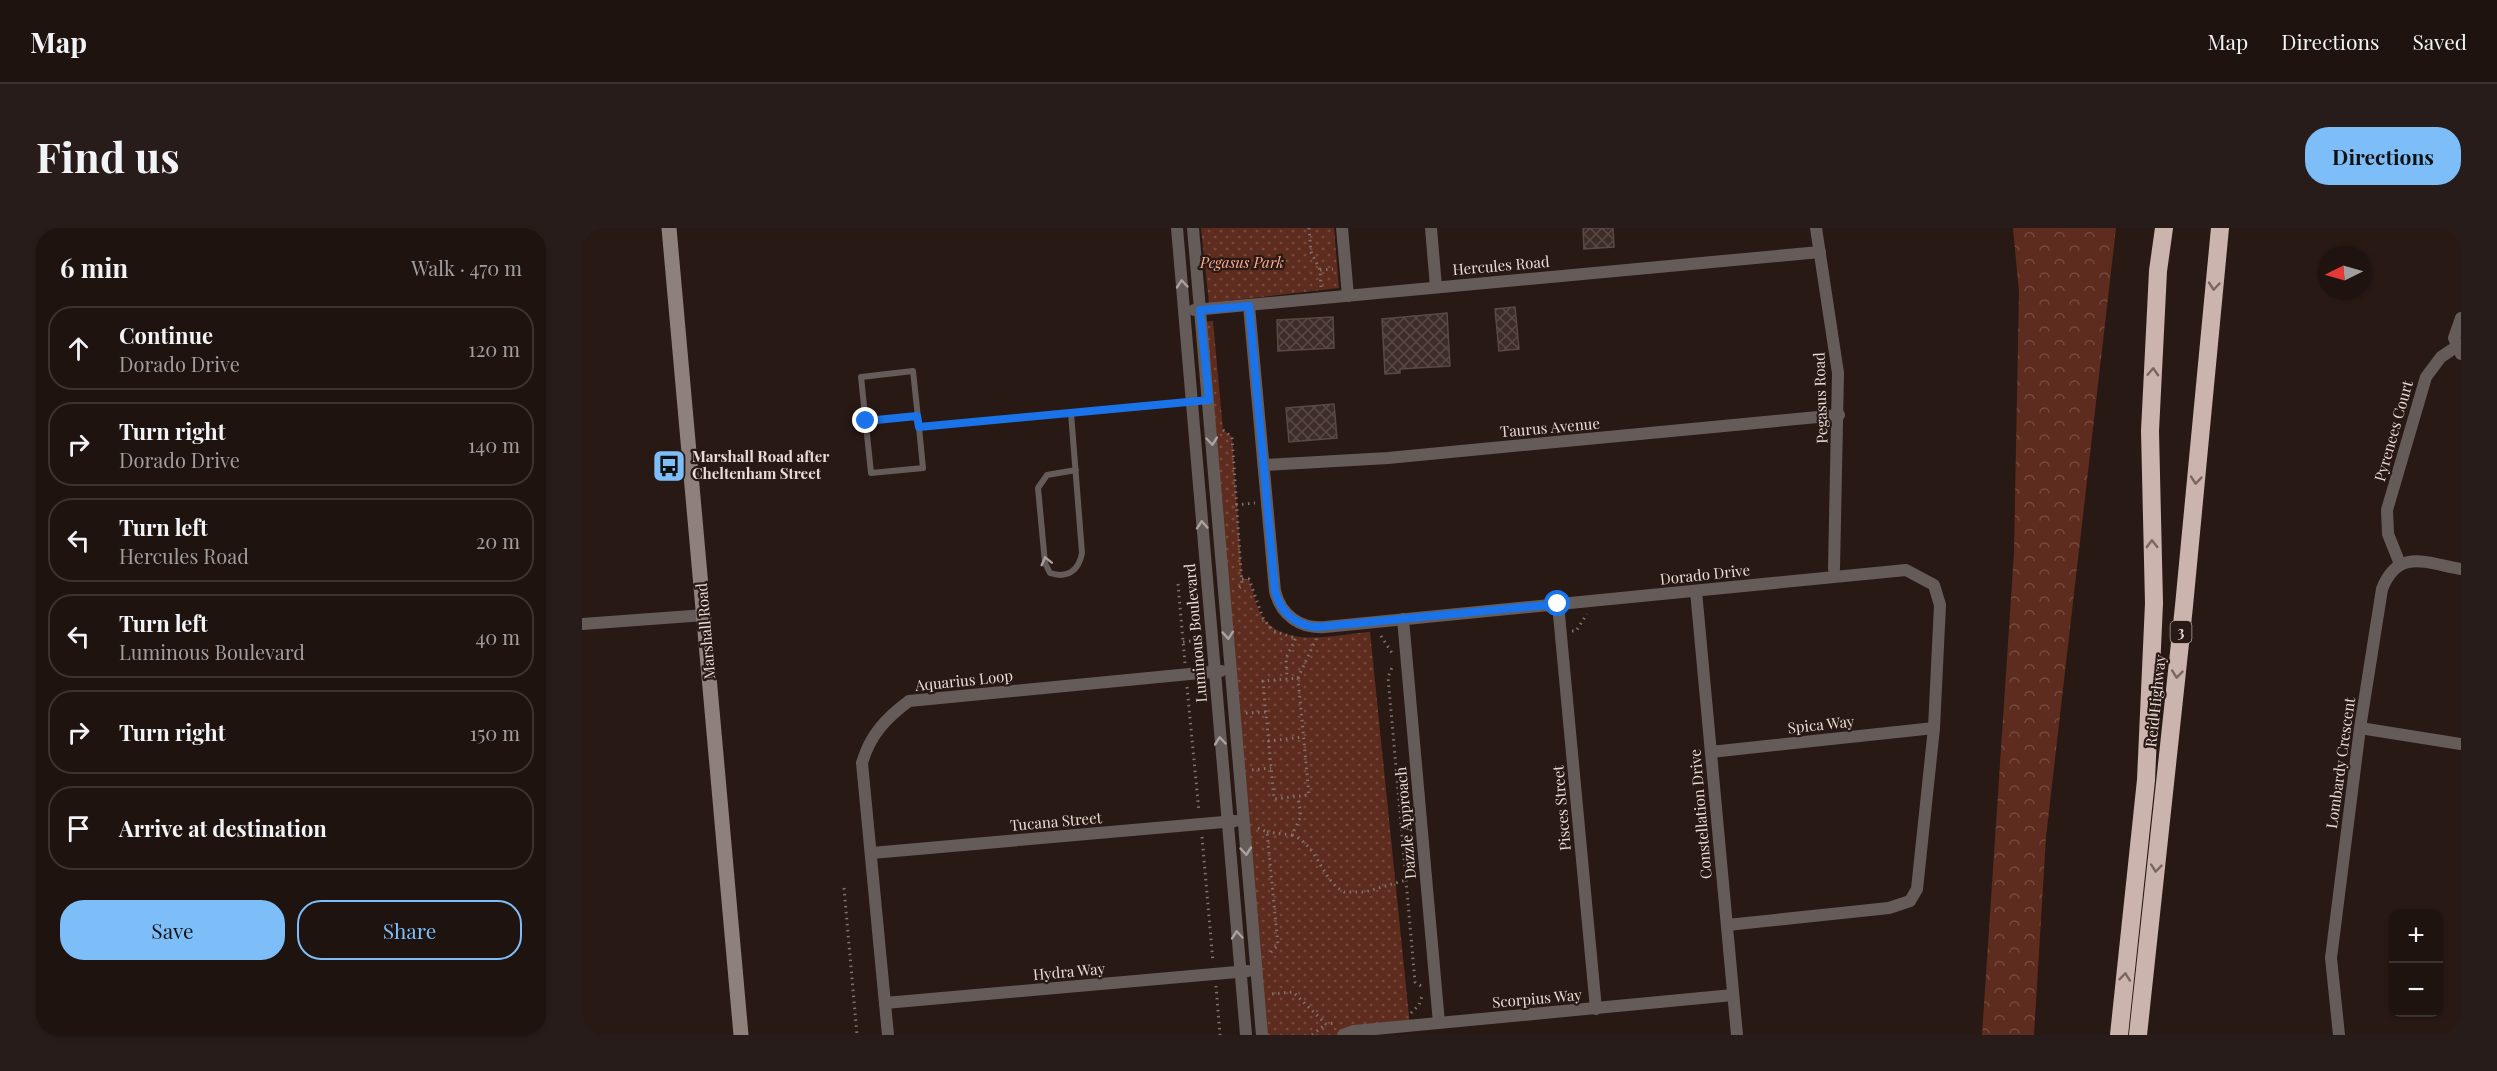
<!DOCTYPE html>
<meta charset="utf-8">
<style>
body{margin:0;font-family:"Playfair Display",serif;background:#271c19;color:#f1f3f6}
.controls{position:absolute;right:18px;bottom:18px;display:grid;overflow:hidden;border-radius:12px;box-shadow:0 2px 4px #0004}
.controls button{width:54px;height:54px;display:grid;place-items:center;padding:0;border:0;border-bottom:2px solid #3c3230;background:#1f1310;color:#f1f3f6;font:30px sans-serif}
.compass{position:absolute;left:1735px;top:18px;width:54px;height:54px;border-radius:50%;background:#1f1310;box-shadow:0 2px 4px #0004;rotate:265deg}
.stop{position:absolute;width:18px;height:18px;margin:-14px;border:4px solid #1a73e8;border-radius:50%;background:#fff}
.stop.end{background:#1a73e8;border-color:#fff;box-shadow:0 2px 6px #0008}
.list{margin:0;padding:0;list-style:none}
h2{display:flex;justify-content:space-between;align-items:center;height:78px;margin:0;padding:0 24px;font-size:26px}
h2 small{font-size:20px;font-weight:400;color:#a19e9f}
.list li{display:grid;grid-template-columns:39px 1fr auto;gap:18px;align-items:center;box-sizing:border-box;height:84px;margin:0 12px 12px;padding:0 12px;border:2px solid #3c3230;border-radius:24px}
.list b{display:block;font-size:22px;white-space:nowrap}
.list p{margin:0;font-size:20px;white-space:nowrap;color:#a19e9f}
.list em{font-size:20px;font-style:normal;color:#a19e9f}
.actions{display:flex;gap:12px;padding:18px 24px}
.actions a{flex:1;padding:14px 0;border:2px solid #7dbef9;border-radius:24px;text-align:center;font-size:21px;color:#7dbef9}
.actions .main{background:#7dbef9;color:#111}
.icon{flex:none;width:33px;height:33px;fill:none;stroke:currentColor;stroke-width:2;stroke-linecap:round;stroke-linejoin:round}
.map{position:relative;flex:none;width:1879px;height:807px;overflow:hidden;border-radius:24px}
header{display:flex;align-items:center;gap:36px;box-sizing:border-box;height:84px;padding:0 30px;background:#1f1310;border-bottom:2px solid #3c3230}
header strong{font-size:28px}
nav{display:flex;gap:33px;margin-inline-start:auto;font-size:21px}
.intro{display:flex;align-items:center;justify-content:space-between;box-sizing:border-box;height:144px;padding:0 36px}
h1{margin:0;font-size:42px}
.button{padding:15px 27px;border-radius:24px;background:#7dbef9;color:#111;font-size:21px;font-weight:700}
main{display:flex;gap:36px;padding:0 36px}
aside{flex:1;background:#1f1310;border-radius:24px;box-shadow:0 2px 4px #0004}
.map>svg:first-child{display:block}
.forest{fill:url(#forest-crowns)}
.park{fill:url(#park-dots)}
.building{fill:url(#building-cross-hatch);stroke:#5b4842;stroke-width:1.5}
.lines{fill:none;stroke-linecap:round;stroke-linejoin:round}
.path{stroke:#817370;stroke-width:3;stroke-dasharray:1.5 4.5;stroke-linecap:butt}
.lane{stroke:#655c59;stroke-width:6}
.street{stroke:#655c59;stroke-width:12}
.secondary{stroke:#8e807b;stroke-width:15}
.highway{stroke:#cab4ad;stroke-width:18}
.oneway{stroke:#ada29f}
.oneway2{stroke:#7a6661}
.route{stroke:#1a73e8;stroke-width:8}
.labels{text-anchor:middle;stroke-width:4.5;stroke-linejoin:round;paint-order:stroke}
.shield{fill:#291915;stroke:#afa29e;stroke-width:1.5}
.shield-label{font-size:14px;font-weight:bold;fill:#e8dcd9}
.park-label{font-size:15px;font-style:italic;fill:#fdaa91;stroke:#291915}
.street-label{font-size:15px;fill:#e8dcd9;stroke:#291915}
.poi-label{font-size:15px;font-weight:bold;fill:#e8dcd9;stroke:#291915;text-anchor:start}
</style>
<header>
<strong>Map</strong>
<nav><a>Map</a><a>Directions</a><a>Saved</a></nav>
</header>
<div class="intro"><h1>Find us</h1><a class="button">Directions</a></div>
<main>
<aside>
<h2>6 min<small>Walk · 470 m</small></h2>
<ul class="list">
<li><svg class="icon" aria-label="ahead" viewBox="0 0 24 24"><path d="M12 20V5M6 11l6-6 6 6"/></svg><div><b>Continue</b><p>Dorado Drive</p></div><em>120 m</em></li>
<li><svg class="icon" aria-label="right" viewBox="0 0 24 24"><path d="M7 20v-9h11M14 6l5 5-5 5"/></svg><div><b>Turn right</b><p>Dorado Drive</p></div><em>140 m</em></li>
<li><svg class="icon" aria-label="left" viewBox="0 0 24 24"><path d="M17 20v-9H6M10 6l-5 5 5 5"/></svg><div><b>Turn left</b><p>Hercules Road</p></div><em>20 m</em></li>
<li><svg class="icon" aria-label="left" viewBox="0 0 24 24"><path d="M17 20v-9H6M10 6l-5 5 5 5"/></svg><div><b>Turn left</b><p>Luminous Boulevard</p></div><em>40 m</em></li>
<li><svg class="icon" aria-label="right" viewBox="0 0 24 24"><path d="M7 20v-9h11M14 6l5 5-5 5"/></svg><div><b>Turn right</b></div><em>150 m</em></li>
<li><svg class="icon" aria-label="arrive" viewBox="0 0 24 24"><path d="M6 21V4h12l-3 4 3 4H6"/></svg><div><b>Arrive at destination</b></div></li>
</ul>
<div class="actions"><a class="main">Save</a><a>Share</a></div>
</aside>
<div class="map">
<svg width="1879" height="807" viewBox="0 0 1879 807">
<defs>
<pattern id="forest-crowns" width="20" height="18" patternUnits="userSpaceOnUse" patternTransform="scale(1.5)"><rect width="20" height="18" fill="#5e2c1e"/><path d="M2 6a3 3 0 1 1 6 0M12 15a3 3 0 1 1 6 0" fill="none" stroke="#754a3e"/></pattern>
<pattern id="park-dots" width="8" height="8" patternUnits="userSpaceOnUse" patternTransform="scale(1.5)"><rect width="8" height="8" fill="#5e2c1e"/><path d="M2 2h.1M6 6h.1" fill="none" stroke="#754a3e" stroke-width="1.8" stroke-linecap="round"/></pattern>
<pattern id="building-cross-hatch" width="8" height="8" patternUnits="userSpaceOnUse" patternTransform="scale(1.5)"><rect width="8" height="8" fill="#3d2c27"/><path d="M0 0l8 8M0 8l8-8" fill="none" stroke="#594a46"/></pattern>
</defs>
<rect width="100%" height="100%" fill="#291915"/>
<!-- forest -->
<path class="forest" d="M1431 0H1534L1464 609 1452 807H1400L1432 325 1437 64Z"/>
<!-- park -->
<g class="park">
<path d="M619 0H752L757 60 627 75Z"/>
<path d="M631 93 641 202 650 209 660 351H667C671 363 674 381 682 391 706 421 755 406 788 404L828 798 761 807H681L619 94Z"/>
</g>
<!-- building -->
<g class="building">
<path d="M1001 0H1031L1032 19 1002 21Z"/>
<path d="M933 79 937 121 917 123 913 81Z"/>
<path d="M865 85 868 138 818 141V145L803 146 800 91Z"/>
<path d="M751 89 752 120 696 123 695 92Z"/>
<path d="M752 176 755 210 707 214 704 180Z"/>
</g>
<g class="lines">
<!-- path -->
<g class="path">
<path d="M727 0 729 24 738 42 739 59"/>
<path d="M738 42 751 41"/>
<path d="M641 202 650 209 660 357 655 362"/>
<path d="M654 277 673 275"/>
<path d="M660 351H667L681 390 691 403 714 410 704 430 705 451"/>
<path d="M596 356 603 435"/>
<path d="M990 403H994L1005 386"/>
<path d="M799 408 810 425"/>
<path d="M601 414 617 412"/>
<path d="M716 450 727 567 692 571 681 453Z"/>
<path d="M716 450 734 411"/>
<path d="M605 459 617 584"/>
<path d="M664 485 684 484"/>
<path d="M686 513 721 509"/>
<path d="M670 542 689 540"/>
<path d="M676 600 685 604 696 717 686 727"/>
<path d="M685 604 710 607 719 588 716 569"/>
<path d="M710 607C738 619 738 651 762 664H783L824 652 806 449 811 437"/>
<path d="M620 609 631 734"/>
<path d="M824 652 833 754 839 758"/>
<path d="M262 660 275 807"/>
<path d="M634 758 638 807"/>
<path d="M690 766 711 764 744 796 753 795"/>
<path d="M829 785 837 777 840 768"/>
<path d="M730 807 744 796"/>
</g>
<!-- lane -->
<g class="lane">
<path d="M489 185 500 325C497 342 486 351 468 345L463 335 456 260 465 247 494 242"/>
<path d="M284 193 335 188"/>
<path d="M337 199 331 143 279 149 289 245 341 240 337 199 626 172"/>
</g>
<!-- street -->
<g class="street">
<path d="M595 0 664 807"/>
<path d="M611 0 680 807"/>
<path d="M760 0 766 68"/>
<path d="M849 0 854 59"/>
<path d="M1234 0 1256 145 1252 341"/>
<path d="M667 78 693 363C699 388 719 401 743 399L1324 342 1352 357 1358 377 1352 500 1335 661 1328 673 1307 680 1145 697"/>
<path d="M612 82 1238 24"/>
<path d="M1879 90 1872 110 1879 126"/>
<path d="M682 237 806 230 1257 187"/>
<path d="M1818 336 1806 306 1805 282 1844 149 1859 129 1874 119"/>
<path d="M1114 363 1155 807"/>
<path d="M976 376 1014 781"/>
<path d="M821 391 857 795"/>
<path d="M0 396 123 387"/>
<path d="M1778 500 1879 516"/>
<path d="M1129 524 1352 500"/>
<path d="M290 625 653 593"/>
<path d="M303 775 666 743"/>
<path d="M306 807 280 535C288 507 304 490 327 473L639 443"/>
<path d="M761 807 772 803 1151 767"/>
<path d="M1757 807 1749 730 1778 500 1800 361C1816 320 1844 335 1879 341"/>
</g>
<!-- secondary -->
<path class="secondary" d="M87 0 159 807"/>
<!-- highway -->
<g class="highway">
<path d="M1537 807 1564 552 1572 375 1568 203 1576 43 1582 0"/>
<path d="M1556 807 1602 378 1638 0"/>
</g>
</g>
<!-- one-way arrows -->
<defs><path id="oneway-chevron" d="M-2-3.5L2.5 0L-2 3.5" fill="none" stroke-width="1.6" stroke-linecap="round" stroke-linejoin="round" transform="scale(1.5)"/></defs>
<g class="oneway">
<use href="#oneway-chevron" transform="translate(600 56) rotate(-95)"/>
<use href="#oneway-chevron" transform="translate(630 213) rotate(85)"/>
<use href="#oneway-chevron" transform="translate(620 297) rotate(-94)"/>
<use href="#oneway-chevron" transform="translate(464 333) rotate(-104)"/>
<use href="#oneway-chevron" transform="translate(646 407) rotate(86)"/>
<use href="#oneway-chevron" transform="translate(638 513) rotate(-95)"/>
<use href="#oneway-chevron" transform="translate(664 623) rotate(85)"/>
<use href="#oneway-chevron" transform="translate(655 707) rotate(-95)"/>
</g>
<g class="oneway2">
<use href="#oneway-chevron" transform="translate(1632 58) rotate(95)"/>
<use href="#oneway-chevron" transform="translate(1571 144) rotate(-87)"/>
<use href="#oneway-chevron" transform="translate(1614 252) rotate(95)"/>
<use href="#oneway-chevron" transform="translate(1570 316) rotate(-91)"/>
<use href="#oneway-chevron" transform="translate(1595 446) rotate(96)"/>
<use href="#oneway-chevron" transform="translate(1574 640) rotate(96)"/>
<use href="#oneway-chevron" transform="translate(1543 749) rotate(-84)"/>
</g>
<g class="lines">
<!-- route -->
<path class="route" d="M284 193 335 188 337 199 627 172 618 82 667 78 693 363C698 384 714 398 735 399L976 376"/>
</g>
<!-- icons -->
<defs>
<g id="bus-square" transform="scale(1.725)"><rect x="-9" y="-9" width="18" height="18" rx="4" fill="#7dbef9" stroke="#291915"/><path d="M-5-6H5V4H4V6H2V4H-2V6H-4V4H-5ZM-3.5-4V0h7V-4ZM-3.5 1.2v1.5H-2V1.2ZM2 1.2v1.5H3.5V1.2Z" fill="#111"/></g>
</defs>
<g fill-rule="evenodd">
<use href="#bus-square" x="87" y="238"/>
</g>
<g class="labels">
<!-- shield labels -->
<rect class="shield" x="1588.5" y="393" width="21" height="22" rx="4.5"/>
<g class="shield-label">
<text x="1599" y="409">3</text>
</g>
<!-- park labels -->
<g class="park-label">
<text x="660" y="40">Pegasus Park</text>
</g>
<!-- street labels -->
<g class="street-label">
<text transform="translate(919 38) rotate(-5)" y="5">Hercules Road</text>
<text transform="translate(1239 170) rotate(-92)" y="5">Pegasus Road</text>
<text transform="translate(968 200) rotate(-5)" y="5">Taurus Avenue</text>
<text transform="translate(1812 203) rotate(-74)" y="5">Pyrenees Court</text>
<text transform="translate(1123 347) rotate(-6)" y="5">Dorado Drive</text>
<text transform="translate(124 403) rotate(-95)" y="5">Marshall Road</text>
<text transform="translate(614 405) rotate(-95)" y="5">Luminous Boulevard</text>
<text transform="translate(382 453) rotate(-6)" y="5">Aquarius Loop</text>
<text transform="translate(1574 473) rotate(-84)" y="5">Reid Highway</text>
<text transform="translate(1239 497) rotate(-6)" y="5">Spica Way</text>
<text transform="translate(1759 535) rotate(-82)" y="5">Lombardy Crescent</text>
<text transform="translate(980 580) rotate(-95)" y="5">Pisces Street</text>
<text transform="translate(1119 586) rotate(-95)" y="5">Constellation Drive</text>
<text transform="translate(474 594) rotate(-5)" y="5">Tucana Street</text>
<text transform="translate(824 595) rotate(-95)" y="5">Dazzle Approach</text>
<text transform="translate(487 744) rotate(-5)" y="5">Hydra Way</text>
<text transform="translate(955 771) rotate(-5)" y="5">Scorpius Way</text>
</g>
<!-- poi labels -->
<g class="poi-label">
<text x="110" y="234">Marshall Road after<tspan x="110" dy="17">Cheltenham Street</tspan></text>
</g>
</g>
</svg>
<div class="controls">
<button>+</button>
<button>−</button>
</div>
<svg class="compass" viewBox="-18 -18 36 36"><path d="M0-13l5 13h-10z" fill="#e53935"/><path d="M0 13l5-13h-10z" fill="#a19e9f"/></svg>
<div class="stop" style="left:976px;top:376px"></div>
<div class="stop end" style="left:284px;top:193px"></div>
</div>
</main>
